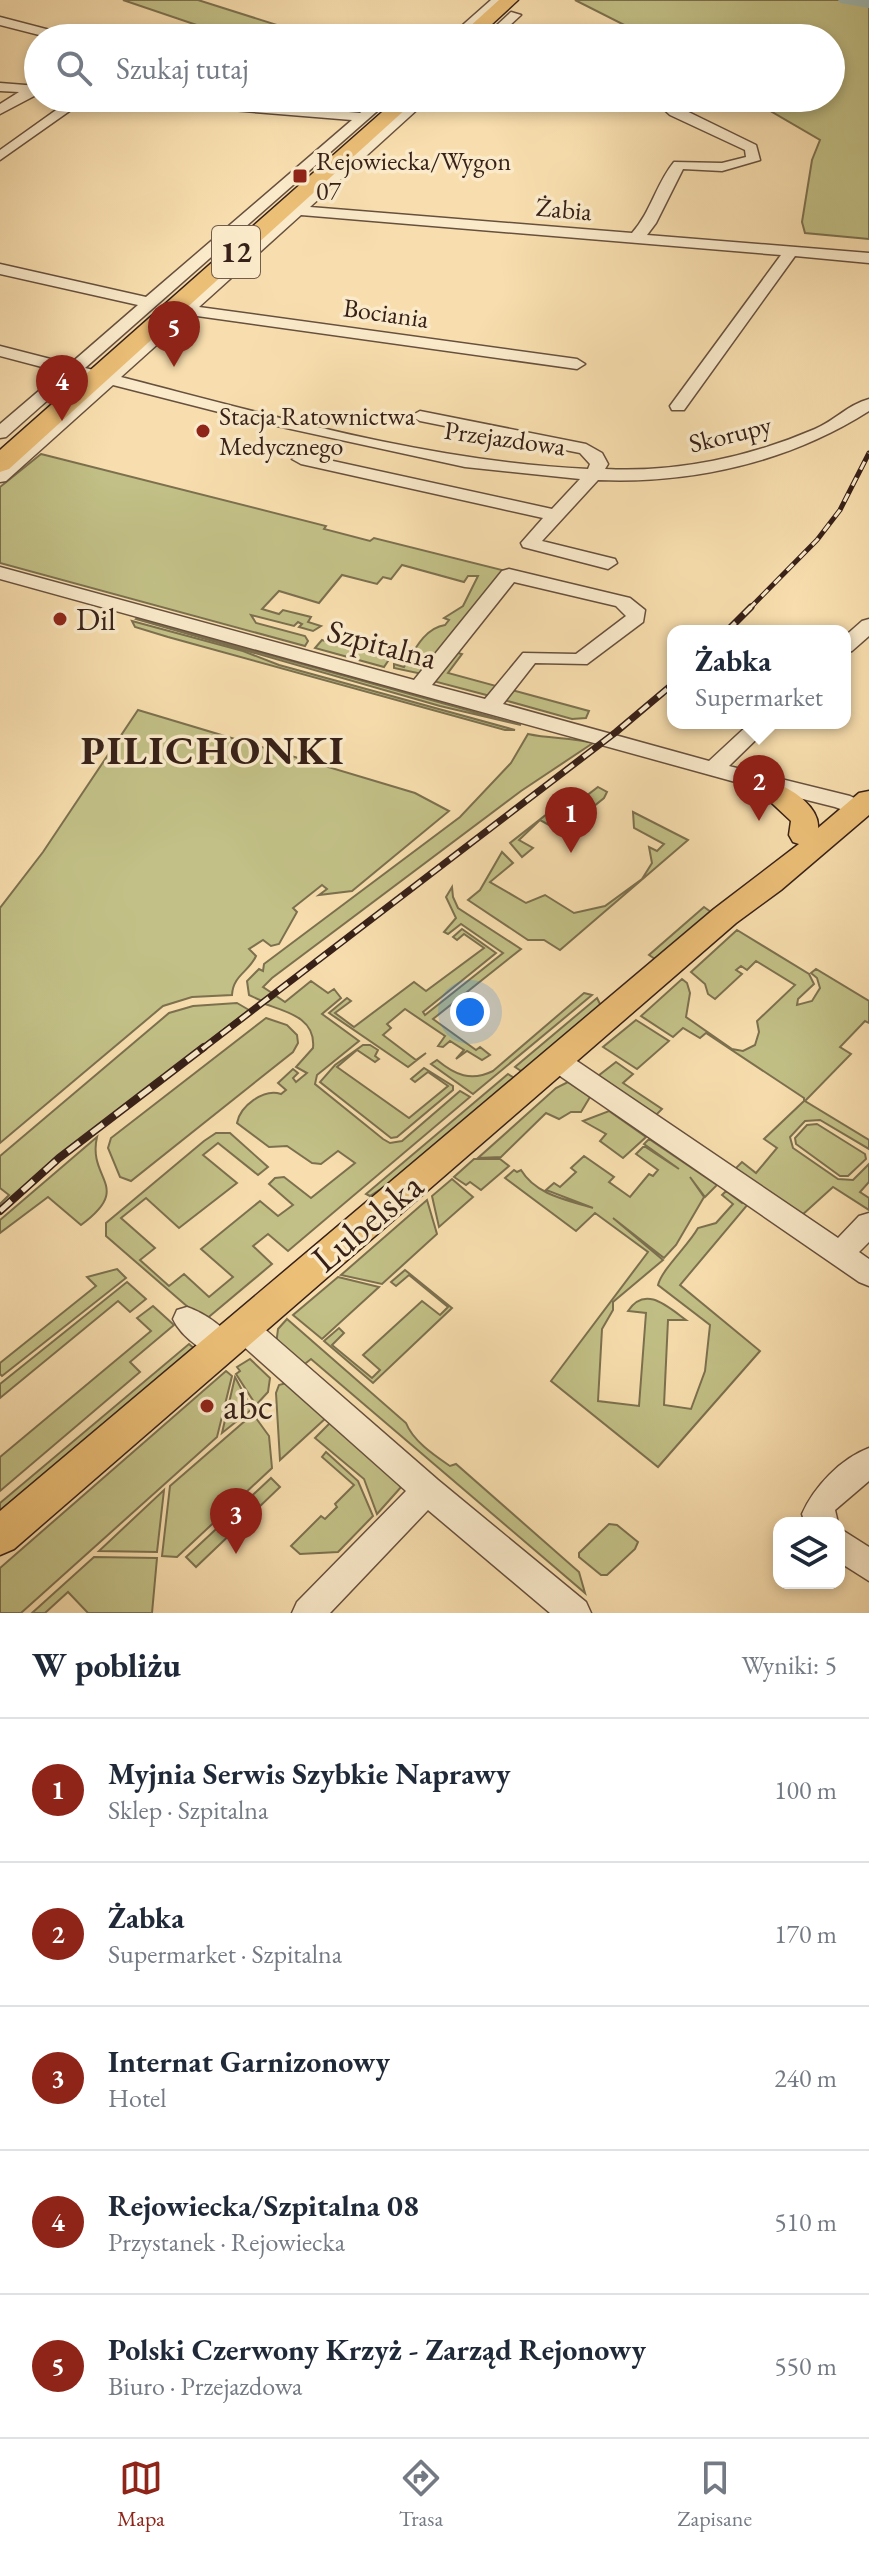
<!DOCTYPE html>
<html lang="pl">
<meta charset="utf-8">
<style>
body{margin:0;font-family:"EB Garamond",serif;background:#f6f6f7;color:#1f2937}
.controls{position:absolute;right:24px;bottom:24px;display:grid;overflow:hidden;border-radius:16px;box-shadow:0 4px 12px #0003}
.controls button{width:72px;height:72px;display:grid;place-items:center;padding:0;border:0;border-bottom:2px solid #e0e1e3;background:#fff;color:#1f2937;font:40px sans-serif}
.you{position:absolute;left:470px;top:1012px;width:28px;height:28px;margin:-20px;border:6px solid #fff;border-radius:50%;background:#1a73e8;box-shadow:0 0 0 12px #1a73e833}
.badge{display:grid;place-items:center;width:52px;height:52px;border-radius:50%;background:#8f2418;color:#fff;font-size:26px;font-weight:700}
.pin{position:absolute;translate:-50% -66px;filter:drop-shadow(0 2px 4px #0008)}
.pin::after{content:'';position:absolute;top:42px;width:28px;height:24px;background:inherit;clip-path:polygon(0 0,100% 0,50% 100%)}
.popup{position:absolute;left:667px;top:625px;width:184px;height:104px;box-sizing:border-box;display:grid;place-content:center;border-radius:16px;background:#fff;filter:drop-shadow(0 2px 6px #0005);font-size:26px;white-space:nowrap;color:#747a83}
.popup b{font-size:30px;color:#1f2937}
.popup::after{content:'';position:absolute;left:50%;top:100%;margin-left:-16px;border:16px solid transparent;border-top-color:#fff}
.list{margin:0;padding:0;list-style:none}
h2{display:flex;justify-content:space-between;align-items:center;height:104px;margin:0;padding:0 32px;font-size:34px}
h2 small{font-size:26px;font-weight:400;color:#747a83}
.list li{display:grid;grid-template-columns:52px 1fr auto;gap:24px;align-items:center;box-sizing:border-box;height:144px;padding:0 32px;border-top:2px solid #e0e1e3}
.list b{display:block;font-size:30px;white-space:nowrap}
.list p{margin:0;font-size:26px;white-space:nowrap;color:#747a83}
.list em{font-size:26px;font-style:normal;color:#747a83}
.icon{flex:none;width:44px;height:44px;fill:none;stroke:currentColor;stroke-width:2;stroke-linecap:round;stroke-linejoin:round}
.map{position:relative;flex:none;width:869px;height:1613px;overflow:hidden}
.search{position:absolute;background:#fff;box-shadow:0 4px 12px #0003;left:24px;right:24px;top:24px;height:88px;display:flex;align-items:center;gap:20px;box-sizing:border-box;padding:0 28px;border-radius:44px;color:#747a83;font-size:30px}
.sheet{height:824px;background:#fff}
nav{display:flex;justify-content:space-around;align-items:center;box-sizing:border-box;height:112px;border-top:2px solid #e0e1e3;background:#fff;font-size:22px;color:#747a83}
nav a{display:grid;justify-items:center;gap:4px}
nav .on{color:#8f2418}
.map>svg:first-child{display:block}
.green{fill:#c2c086;stroke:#7c704f;stroke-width:2}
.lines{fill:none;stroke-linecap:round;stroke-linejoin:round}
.river{fill:#a0bab4;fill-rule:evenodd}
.minor-casing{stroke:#67503e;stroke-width:3}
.major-casing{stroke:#372018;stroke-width:3}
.highway-casing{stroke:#372018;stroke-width:3}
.minor{fill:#faeaca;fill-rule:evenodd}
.major{fill:#ecbf77;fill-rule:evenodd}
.highway{fill:#ecbf77;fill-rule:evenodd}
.rail-far2-casing{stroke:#372018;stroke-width:5}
.rail-far1-casing{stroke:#372018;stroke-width:7}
.rail-casing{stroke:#372018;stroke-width:8}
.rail-far2{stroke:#faeaca;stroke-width:3;stroke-dasharray:9;stroke-linecap:butt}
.rail-far1{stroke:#faeaca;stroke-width:4;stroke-dasharray:12;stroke-linecap:butt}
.rail{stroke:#faeaca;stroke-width:5;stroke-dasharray:15;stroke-linecap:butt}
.poi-dot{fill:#8f2418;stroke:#faeaca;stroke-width:3}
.labels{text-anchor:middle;stroke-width:7;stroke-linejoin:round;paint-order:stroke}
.far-poi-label{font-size:26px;fill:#372018;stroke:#faeaca;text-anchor:start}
.far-street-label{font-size:26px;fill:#372018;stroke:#faeaca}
.shield{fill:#faeaca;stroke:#725d4d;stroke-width:2}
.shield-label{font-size:30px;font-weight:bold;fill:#372018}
.poi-label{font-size:32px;fill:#372018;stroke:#faeaca;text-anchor:start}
.street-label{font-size:32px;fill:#372018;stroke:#faeaca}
.near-street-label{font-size:38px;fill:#372018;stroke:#faeaca}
.near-poi-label{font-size:38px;fill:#372018;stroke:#faeaca;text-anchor:start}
.district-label{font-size:40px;font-weight:bold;letter-spacing:2px;fill:#372018;stroke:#faeaca}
</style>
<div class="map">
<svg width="869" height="1613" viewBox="0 0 869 1613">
<rect width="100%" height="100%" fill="#f8deae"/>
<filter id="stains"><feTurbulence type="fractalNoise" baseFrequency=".0025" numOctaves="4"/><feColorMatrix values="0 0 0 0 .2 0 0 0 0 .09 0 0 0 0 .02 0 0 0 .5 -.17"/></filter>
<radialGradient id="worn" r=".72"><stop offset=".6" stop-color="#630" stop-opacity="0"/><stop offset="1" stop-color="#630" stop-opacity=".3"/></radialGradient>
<!-- green -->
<g class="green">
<path d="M123 0H198L318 38H235Z"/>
<path d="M575 0H869V239L805 233 802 222 812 160 820 140 748 98H831V38H650Z"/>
<path d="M41 454 326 526 324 529 370 541 374 538 506 571 422 674 394 668V664L404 667C415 649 425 628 445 625L449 620 444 618 463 606 478 576H468L464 582 402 565 391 579 383 577 377 584 342 575 319 603 279 591 262 609 279 614 283 610 311 617 308 622 321 626 313 631 299 627 302 624 298 622 294 626 251 615 256 623 305 636 308 641 305 646 0 563V487Z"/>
<path d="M136 619 137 618 521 725 440 706Z"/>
<path d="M132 621 243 651 279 665 515 730H505L168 637 135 627Z"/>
<path d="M322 640 386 658 388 661 384 667 315 648Z"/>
<path d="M454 652 462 654 448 673 500 687 494 697 433 681Z"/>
<path d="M508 689 589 711 586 718 572 719 504 700Z"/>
<path d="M138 710 415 793 449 811 352 891 319 895 327 889 322 885 293 908 297 912 279 944 271 946 263 940 249 949 256 956C249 972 233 975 232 995L192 997 163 1006 0 1143V908L43 852Z"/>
<path d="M528 734C551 739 570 737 593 743L521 791 272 978 263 987 272 993 262 1001 249 995 247 981 259 969 263 971 264 964 460 817 511 763Z"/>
<path d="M598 787 607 792 604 798 562 832 540 820 519 840 533 848 522 857 510 843 547 814 557 818Z"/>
<path d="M633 812 688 840 560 950 544 940H528L468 900 480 890 502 852 513 863 490 882 526 903 545 895 574 913 605 906 642 879 652 863 649 847 657 851 664 844 634 828Z"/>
<path d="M452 887 453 897 458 908 521 949 433 1019 476 1050 480 1047 490 1055 482 1060 467 1051 456 1059 464 1050 450 1041 443 1047 438 1046 445 1036 405 1009 387 1024 391 1028 383 1035 416 1060 426 1053 408 1067 329 1013 347 998 351 1001 335 1013 354 1027 414 982 426 991 484 948 464 934 457 940 453 937 462 929 496 953 423 1012 425 1015 503 953 461 924 448 934 444 932 456 918 446 897Z"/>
<path d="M704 907 711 912 655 959 649 955Z"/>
<path d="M737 930 809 974 814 984 798 999 797 1005 812 1001 820 988 817 978 811 973 816 969 869 1001V1023L865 1021 840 1047 851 1054 805 1101 869 1140V1149L820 1120 805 1121 790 1137 793 1148 838 1179 853 1180 869 1164V1182L860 1192 869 1198V1210L833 1187 801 1216 734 1170 742 1162 756 1173 777 1148 764 1139 804 1101V1098L706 1033 700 1038 683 1028 673 1037 641 1016 682 979 687 983 690 993 686 1017 732 1049 743 1051 755 1045 759 1032 757 1021 795 985 756 961 747 970 741 966 736 970 742 974 715 999 708 994 705 984 691 972Z"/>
<path d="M311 981 328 993 334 989 341 998 322 1014 359 1041 317 1075 315 1084 383 1139 390 1143 402 1141 460 1091 470 1097 288 1251 268 1234 253 1246 272 1264 204 1321 106 1236V1223L204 1141 216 1133H230L268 1167 258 1175 218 1143 203 1155 237 1183 179 1228 146 1198 121 1218 155 1248 140 1260 169 1286 184 1274 209 1297 233 1277 201 1249 260 1201 278 1216 293 1205 269 1184 275 1178 284 1177 311 1198 355 1163 338 1151 321 1164 312 1163 287 1146 269 1147 237 1123C240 1106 264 1088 281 1094L286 1090 278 1083 293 1069 298 1073 293 1078 296 1082 307 1073 296 1067 313 1048C316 1018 287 1012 265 1004L276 996 285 1002Z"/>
<path d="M584 993 592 995 473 1094 431 1064 437 1060C455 1075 471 1082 493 1071Z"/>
<path d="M597 998 601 1006 524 1073 515 1067Z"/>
<path d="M237 1003 249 1010 56 1158 0 1208V1204L9 1195 0 1188V1156L169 1013 193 1006Z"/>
<path d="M266 1018 287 1025 297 1035 298 1043 293 1052 131 1181 120 1177 108 1148 111 1138Z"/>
<path d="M636 1020 669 1041 637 1069 603 1047Z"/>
<path d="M363 1045H370L378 1050 375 1056 379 1059 375 1062 357 1050 337 1067 409 1118 448 1086 428 1072 415 1082 411 1079 424 1068 453 1086V1090L397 1137 391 1138 320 1082 335 1065Z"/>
<path d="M616 1062 633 1074 623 1083 662 1109 655 1116 598 1076Z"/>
<path d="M508 1074 516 1079 407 1172 370 1196 366 1194Z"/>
<path d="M568 1082 590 1097 581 1112H571L559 1119 546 1113 501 1157 478 1158 556 1088Z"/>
<path d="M609 1111 646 1137 623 1158 600 1141 606 1134 583 1121Z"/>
<path d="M817 1124 865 1154 866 1159 848 1176H840L796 1144 795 1138 807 1125Z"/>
<path d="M97 1137C87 1180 134 1186 81 1225L48 1197 0 1233V1220Z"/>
<path d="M649 1139 717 1185 705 1197 690 1177 704 1197 676 1245 664 1258 613 1218 663 1260 613 1302V1310L602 1329 598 1401 639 1406 646 1313 628 1311C645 1285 667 1306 686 1320H668L664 1405 691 1409 705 1371 710 1325 658 1285C662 1269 688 1246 698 1228L716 1223 733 1204 722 1195 726 1191 742 1203 745 1200 749 1203 680 1285 760 1351 658 1467 551 1381 648 1252 595 1213 576 1231 505 1178 514 1170 517 1172 521 1170C536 1195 567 1200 593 1208L546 1190 554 1183 560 1187 576 1172 571 1168 584 1156 614 1177 609 1182 630 1197 649 1174 653 1176 658 1170 636 1154 644 1146 679 1169 644 1144Z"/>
<path d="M474 1159H500L509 1166 481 1190 470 1182 466 1185 454 1177Z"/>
<path d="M452 1179 473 1197 439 1227 432 1196Z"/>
<path d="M427 1200 437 1234 382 1284 341 1275Z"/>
<path d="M117 1269 126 1278 2 1376 0 1374V1363L96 1286 87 1277Z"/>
<path d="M405 1270 452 1308 373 1383 324 1341 339 1328 344 1333 332 1345 372 1378 380 1370 363 1355 422 1301 440 1315 448 1307 409 1275 396 1286 391 1282Z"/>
<path d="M338 1277 379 1287 322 1339 293 1315Z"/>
<path d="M127 1282 146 1299 130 1312 118 1301 0 1398V1384Z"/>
<path d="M153 1306 174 1325 130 1362 140 1372 0 1491V1457L151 1331 137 1318Z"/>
<path d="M287 1319 406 1423C413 1441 434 1455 450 1466L456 1464 579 1572 585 1593 311 1359 301 1367 276 1345 278 1329Z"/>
<path d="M189 1344 197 1351 0 1518V1503Z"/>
<path d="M250 1359 270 1378 268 1392 256 1405 236 1374 240 1371 237 1367Z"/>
<path d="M226 1371 232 1376 217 1437 21 1613H0V1568Z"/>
<path d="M235 1377 252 1409 222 1433Z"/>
<path d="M286 1383 327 1417 280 1460 276 1393 279 1385Z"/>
<path d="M253 1414 269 1436 272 1468 177 1557 162 1556 170 1486Z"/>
<path d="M331 1422 402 1486 377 1514 364 1479 315 1438Z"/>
<path d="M326 1452 358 1481 373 1516 338 1552 300 1554 291 1546 321 1516 325 1519 337 1507 335 1504 354 1485 322 1457Z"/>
<path d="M271 1478 280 1487 196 1567 186 1557Z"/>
<path d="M164 1490 157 1552 99 1551Z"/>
<path d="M609 1524 617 1525 638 1542 635 1549 607 1575H601L579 1557V1553Z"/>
<path d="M94 1557 157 1558 152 1613H88L68 1592 45 1613H32Z"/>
</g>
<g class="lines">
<!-- river -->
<path class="river" d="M838 0H869V8L840 3Z"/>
<!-- minor casing -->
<g class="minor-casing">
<g id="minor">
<path d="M491 0H504L461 38H448Z"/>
<path d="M511 12 521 15 496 38H483Z"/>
<path d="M0 17 69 35 71 38H51L0 25Z"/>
<path d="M0 83 38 86V94L0 114V104L19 92 0 91Z"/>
<path d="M73 98H88L0 160V150Z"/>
<path d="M127 98H181L360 113 370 105 343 98H392L85 368 106 373 415 98H430L310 207 632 233C651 212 656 184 674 162L722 163 746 157 745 150 670 115 659 105 666 101 756 145 760 160 722 171 683 169 656 223 647 235 869 253V263L795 256 684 410H672L670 406 781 255 301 215 199 307 577 359 585 364 577 369 190 315 121 377C273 416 431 462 588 469L590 464 580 453 420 421 411 416 420 411 586 444 602 453 608 464 605 469C676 473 750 457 815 429 834 421 849 404 869 399V411C789 462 693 484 598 480L542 541 615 559 617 563 608 569 523 547 521 543 543 518 301 464 292 459 301 454 552 509 580 479 465 467 254 421 113 385 6 481 0 482V468L97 381 76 375 6 437 0 438V424L61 372 0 356V346L70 364 138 305 0 274V264L146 297 352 120 134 102Z"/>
<path d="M0 567 414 680 502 571 509 569 630 598 645 610 643 622 587 664 535 663 503 704 709 761 750 723H773L729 766 850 796 867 804 869 811 859 816 835 807 739 783 0 579ZM514 582 616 606 626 616 576 654 523 653 485 699 432 685Z"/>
<path d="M869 619V636L852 651 845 653V636L862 621Z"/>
<path d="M556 1050 565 1053 838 1238 859 1216 869 1213V1242L859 1252 869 1259V1286L859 1282 547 1067 543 1060 547 1053Z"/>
<path d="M187 1307C204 1313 229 1329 236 1346L232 1355C212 1362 181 1337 173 1319L177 1310Z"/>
<path d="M243 1316 253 1319 438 1480 586 1602 591 1613H550L428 1510 330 1613H292L297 1602 406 1491 233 1337 229 1328 233 1319Z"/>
<path d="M869 1448V1481L835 1510 838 1523H805L802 1514C814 1487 840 1459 869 1448Z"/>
<path d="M839 1528 869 1547V1581L839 1562Z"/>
</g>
</g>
<!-- major casing -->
<g class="major-casing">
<path id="major" d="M774 783C792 788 820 808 818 828L859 793 869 791V815L781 890 736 923 14 1549 0 1555V1511L714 909 799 844 793 842 789 835 791 821 760 792 764 785Z"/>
</g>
<!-- highway casing -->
<g class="highway-casing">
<g id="highway">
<path d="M499 0H518L477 38H457Z"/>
<path d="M398 98H418L9 469 0 472V450Z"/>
</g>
</g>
<!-- minor -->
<use href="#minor" class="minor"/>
<!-- major -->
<use href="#major" class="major"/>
<!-- highway -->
<use href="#highway" class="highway"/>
<!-- rail-far2 casing -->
<g class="rail-far2-casing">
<path id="rail-far2" d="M749 609 817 540 840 510 869 453"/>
</g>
<!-- rail-far1 casing -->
<g class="rail-far1-casing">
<g id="rail-far1">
<path d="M727 631 751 607"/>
<path d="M202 1049 616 732 673 684"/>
</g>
</g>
<!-- rail casing -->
<g class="rail-casing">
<path id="rail" d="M0 1211 59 1158 204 1047"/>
</g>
<!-- rail-far2 -->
<use href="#rail-far2" class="rail-far2"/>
<!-- rail-far1 -->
<use href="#rail-far1" class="rail-far1"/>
<!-- rail -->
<use href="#rail" class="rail"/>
</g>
<!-- markers -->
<g class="poi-dot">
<rect x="292" y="168" width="16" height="16" rx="4"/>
<circle cx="203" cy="431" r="8"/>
<circle cx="60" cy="619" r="8"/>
<circle cx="207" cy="1406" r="8"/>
</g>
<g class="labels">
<!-- far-poi labels -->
<g class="far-poi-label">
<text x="316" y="170">Rejowiecka/Wygon<tspan x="316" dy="30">07</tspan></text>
<text x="219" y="425">Stacja Ratownictwa<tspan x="219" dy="30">Medycznego</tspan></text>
</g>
<!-- far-street labels -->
<g class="far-street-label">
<text transform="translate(564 209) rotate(5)" y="9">Żabia</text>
<text transform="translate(386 313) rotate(8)" y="9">Bociania</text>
<text transform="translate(730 434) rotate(-14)" y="9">Skorupy</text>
<text transform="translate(505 438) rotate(8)" y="9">Przejazdowa</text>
</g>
<!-- shield labels -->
<rect class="shield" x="212" y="226" width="48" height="52" rx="6"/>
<g class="shield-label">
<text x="236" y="262">12</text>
</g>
<!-- poi labels -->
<g class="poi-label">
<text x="76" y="630">Dil</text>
</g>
<!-- street labels -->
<g class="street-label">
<text transform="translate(382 644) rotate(15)" y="11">Szpitalna</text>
</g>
<!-- near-street labels -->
<g class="near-street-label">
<text transform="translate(367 1222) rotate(-40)" y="13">Lubelska</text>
</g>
<!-- near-poi labels -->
<g class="near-poi-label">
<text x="223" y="1419">abc</text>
</g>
<!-- district labels -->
<g class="district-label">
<text x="213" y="764">PILICHONKI</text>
</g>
</g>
<rect width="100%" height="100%" filter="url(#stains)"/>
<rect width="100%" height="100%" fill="url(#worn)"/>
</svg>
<div class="controls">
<button><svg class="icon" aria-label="layers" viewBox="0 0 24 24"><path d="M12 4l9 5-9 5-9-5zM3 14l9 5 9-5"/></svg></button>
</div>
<div class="you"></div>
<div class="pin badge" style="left:571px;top:853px">1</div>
<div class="pin badge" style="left:759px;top:821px">2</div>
<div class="popup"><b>Żabka</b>Supermarket</div>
<div class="pin badge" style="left:236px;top:1554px">3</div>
<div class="pin badge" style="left:62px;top:421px">4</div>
<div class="pin badge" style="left:174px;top:367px">5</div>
<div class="search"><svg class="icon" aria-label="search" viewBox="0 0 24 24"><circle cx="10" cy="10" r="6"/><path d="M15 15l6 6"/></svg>Szukaj tutaj</div>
</div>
<section class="sheet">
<h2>W pobliżu<small>Wyniki: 5</small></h2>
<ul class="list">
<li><span class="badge">1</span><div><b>Myjnia Serwis Szybkie Naprawy</b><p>Sklep · Szpitalna</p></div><em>100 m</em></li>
<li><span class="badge">2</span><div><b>Żabka</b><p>Supermarket · Szpitalna</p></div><em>170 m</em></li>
<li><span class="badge">3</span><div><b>Internat Garnizonowy</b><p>Hotel</p></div><em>240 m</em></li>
<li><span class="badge">4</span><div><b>Rejowiecka/Szpitalna 08</b><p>Przystanek · Rejowiecka</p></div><em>510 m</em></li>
<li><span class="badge">5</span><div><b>Polski Czerwony Krzyż - Zarząd Rejonowy</b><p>Biuro · Przejazdowa</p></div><em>550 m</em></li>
</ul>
</section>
<nav>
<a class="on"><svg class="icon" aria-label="map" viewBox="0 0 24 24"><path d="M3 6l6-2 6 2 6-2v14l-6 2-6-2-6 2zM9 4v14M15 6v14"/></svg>Mapa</a>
<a><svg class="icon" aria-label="directions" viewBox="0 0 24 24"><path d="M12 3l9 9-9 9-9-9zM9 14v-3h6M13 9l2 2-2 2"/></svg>Trasa</a>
<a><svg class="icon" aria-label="saved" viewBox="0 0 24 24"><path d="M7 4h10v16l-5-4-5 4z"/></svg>Zapisane</a>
</nav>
